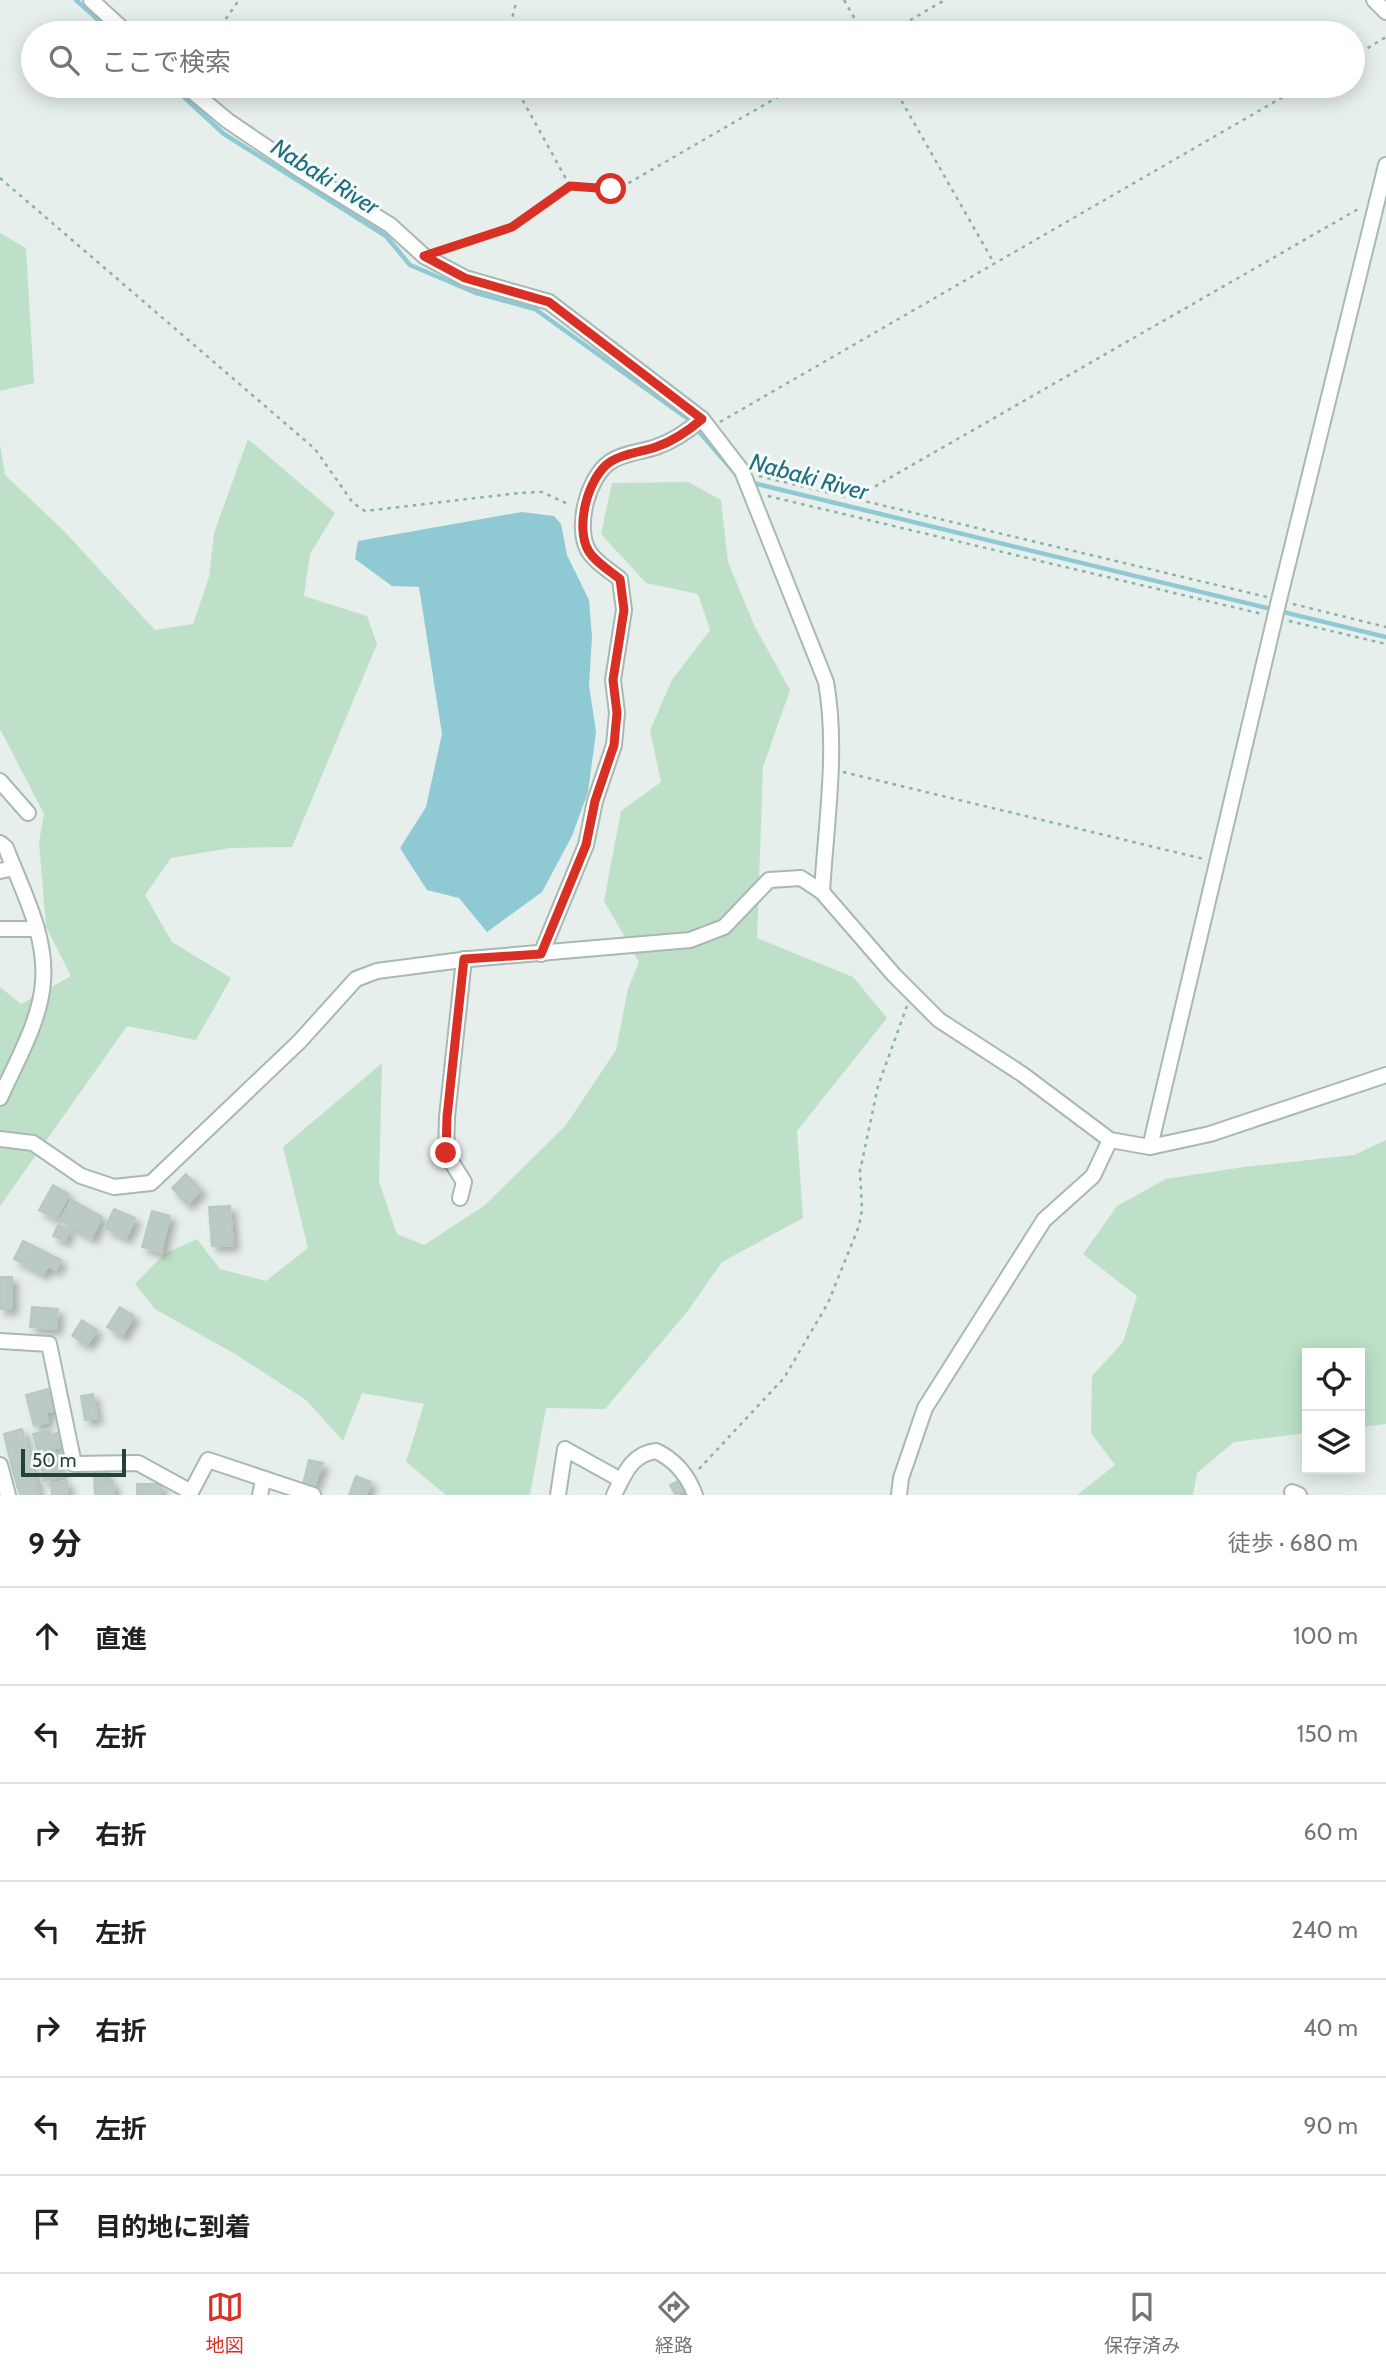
<!DOCTYPE html>
<html lang="ja">
<meta charset="utf-8">
<style>
body{margin:0;font-family:Cabin,"Noto Sans JP",sans-serif;background:#f2f2f2;color:#202124}
.controls{position:absolute;right:21px;bottom:21px;display:grid;overflow:hidden;border-radius:0px;box-shadow:0 4px 18px #0003}
.controls button{width:63px;height:63px;display:grid;place-items:center;padding:0;border:0;border-bottom:2px solid #e0e0e0;background:#fff;color:#202124;font:35px sans-serif}
.scale{position:absolute;left:21px;bottom:18px;width:105px;box-sizing:border-box;padding-left:7px;border:4px solid #24423a;border-top:0;font-size:19px;line-height:24px;white-space:nowrap;color:#24423a;-webkit-text-stroke:5px #f7fbf9;paint-order:stroke}
.stop{position:absolute;width:21px;height:21px;margin:-16px;border:5px solid #d93025;border-radius:50%;background:#fff}
.stop.end{background:#d93025;border-color:#fff;box-shadow:0 2px 7px #0008}
.list{margin:0;padding:0;list-style:none}
h2{display:flex;justify-content:space-between;align-items:center;height:91px;margin:0;padding:0 28px;font-size:30px}
h2 small{font-size:23px;font-weight:400;color:#757577}
.list li{display:grid;grid-template-columns:46px 1fr auto;gap:21px;align-items:center;box-sizing:border-box;height:98px;padding:0 28px;border-top:2px solid #e0e0e0}
.list b{display:block;font-size:26px;white-space:nowrap}
.list em{font-size:23px;font-style:normal;color:#757577}
.icon{flex:none;width:38px;height:38px;fill:none;stroke:currentColor;stroke-width:2;stroke-linecap:round;stroke-linejoin:round}
.map{position:relative;flex:none;width:1386px;height:1495px;overflow:hidden}
.search{position:absolute;background:#fff;box-shadow:0 4px 18px #0003;left:21px;right:21px;top:21px;height:77px;display:flex;align-items:center;gap:18px;box-sizing:border-box;padding:0 24px;border-radius:38px;color:#757577;font-size:26px}
.sheet{height:777px;background:#fff}
nav{display:flex;justify-content:space-around;align-items:center;box-sizing:border-box;height:98px;border-top:2px solid #e0e0e0;background:#fff;font-size:19px;color:#757577}
nav a{display:grid;justify-items:center;gap:4px}
nav .on{color:#d93025}
.map>svg:first-child{display:block}
.green{fill:#bfe0c8}
.water{fill:#8ec9d4}
.lines{fill:none;stroke-linecap:round;stroke-linejoin:round}
.stream{stroke:#8ec9d4;stroke-width:4.5}
.building{fill:#bbcac4;stroke:#b8c9c2;stroke-width:2;filter:url(#shadow)}
.minor-casing{stroke:#a8b8b2;stroke-width:18}
.path{stroke:#86b3a5;stroke-width:2.5;stroke-dasharray:3.5 5;stroke-linecap:butt}
.minor{stroke:#fff;stroke-width:14}
.route{stroke:#d93025;stroke-width:9}
.labels{text-anchor:middle;stroke-width:6;stroke-linejoin:round;paint-order:stroke}
.water-label{font-size:24px;font-style:italic;fill:#1c6f80;stroke:#f7fbf9}
</style>
<div class="map">
<svg width="1386" height="1495" viewBox="0 0 1386 1495">
<defs>
<filter id="shadow"><feDropShadow dx="5.5" dy="5.5" stdDeviation="3.5" flood-color="#0004"/></filter>
</defs>
<rect width="100%" height="100%" fill="#e6efeb"/>
<!-- green -->
<g class="green">
<path d="M0 233 26 248 34 383 0 391Z"/>
<path d="M248 439 335 513 310 554 304 596 367 616 377 644 292 847 230 848 171 858 145 895 172 942 231 978 196 1040 127 1026 0 1206V987L21 1004 71 976 46 927 39 842 44 814 0 729V444L5 475 63 530 155 630 193 624 209 577 214 533Z"/>
<path d="M688 482 721 500 728 562 755 627 790 690 763 767 757 938 853 977 887 1018 797 1131 803 1218 722 1262 687 1312 605 1409 546 1408 530 1495H446L406 1462 424 1404 362 1393 343 1441 306 1400 235 1354 155 1309 135 1284 164 1254 197 1239 220 1269 266 1281 308 1248 283 1147 382 1063 379 1182 397 1234 424 1245 484 1206 566 1125 616 1050 628 989 639 962 604 901 621 811 661 782 650 730 672 680 710 630 698 594 646 583 601 534 612 483Z"/>
<path d="M1386 1140V1424L1360 1427V1353H1307V1433L1234 1442 1197 1473 1193 1495H1077L1115 1465 1091 1433 1092 1376 1123 1342 1137 1296 1083 1254 1117 1206 1166 1179 1244 1167 1354 1155Z"/>
</g>
<!-- water -->
<path class="water" d="M522 512 554 516 561 524 567 555 589 600 592 637 589 685 596 732 588 792 572 836 542 892 487 932 459 898 427 890 400 848 426 807 442 734 419 587 392 586 355 559 358 541Z"/>
<g class="lines">
<!-- stream -->
<g class="stream">
<path d="M76 0 113 33"/>
<path d="M172 86 224 134 386 236 410 265 476 293 535 309 688 419 741 480"/>
<path d="M749 482 1386 637"/>
</g>
</g>
<!-- building -->
<g class="building">
<path d="M186 1174 201 1190 187 1204 172 1188Z"/>
<path d="M53 1185 69 1194 56 1219 39 1210Z"/>
<path d="M72 1200 102 1217 91 1238 60 1220Z"/>
<path d="M230 1206 233 1245 212 1246 209 1207Z"/>
<path d="M114 1209 135 1218 126 1238 105 1228Z"/>
<path d="M152 1211 170 1216 161 1252 142 1247Z"/>
<path d="M58 1225 69 1230 65 1241 53 1236Z"/>
<path d="M23 1241 61 1260 56 1270 18 1251Z"/>
<path d="M18 1251 48 1266 43 1274 14 1259Z"/>
<rect x="0" y="1277" width="12" height="32"/>
<path d="M32 1307 58 1309 56 1329 30 1327Z"/>
<path d="M120 1307 134 1316 122 1336 107 1327Z"/>
<path d="M82 1320 97 1330 87 1345 72 1336Z"/>
<path d="M48 1389 53 1411 46 1412 48 1422 34 1426 26 1395Z"/>
<path d="M93 1394 97 1418 85 1420 81 1396Z"/>
<path d="M22 1429 32 1467 13 1472 4 1434Z"/>
<path d="M49 1430 51 1435 57 1433 60 1447 38 1452 33 1434Z"/>
<path d="M55 1452 62 1476 44 1481 40 1456Z"/>
<path d="M309 1460 323 1463 314 1486 303 1484Z"/>
<path d="M32 1467 39 1495H20L13 1472Z"/>
<path d="M94 1472H107V1482H113L114 1495H95Z"/>
<path d="M356 1476 371 1482 366 1495H349Z"/>
<path d="M684 1478 689 1487 675 1494 670 1485Z"/>
<path d="M67 1481 68 1495H52L51 1483Z"/>
<rect x="137" y="1484" width="24" height="11"/>
</g>
<g class="lines">
<!-- minor casing -->
<g class="minor-casing">
<g id="minor">
<path d="M91 0 127 33"/>
<path d="M1374 0 1386 12"/>
<path d="M186 86 228 121 299 169 390 225 424 256 465 278 549 302 702 419 742 471 826 682C838 750 826 823 822 892"/>
<path d="M0 781 28 813"/>
<path d="M0 843 6 848C22 890 47 935 43 982 40 1022 16 1062 0 1098"/>
<path d="M0 871 14 868"/>
<path d="M0 929H37"/>
<path d="M541 954 586 845 595 801 614 745 617 713 613 680 624 610 620 579C610 571 594 561 588 550 575 526 588 477 610 462 623 453 642 452 656 447 674 441 688 431 702 419"/>
<path d="M0 1139 33 1143 81 1176 114 1187 151 1183 299 1042 356 979 377 971 469 959 690 940 724 927 769 880 801 878 822 892 894 975 939 1020 1022 1074 1110 1140 1150 1147 1210 1134 1386 1075"/>
<path d="M1150 1147 1279 600 1386 165"/>
<path d="M460 1198 464 1182 446 1153 447 1117 464 959"/>
<path d="M0 1341 49 1344 74 1464 138 1463 191 1492 208 1460 313 1495"/>
<path d="M0 1465 8 1495"/>
<path d="M1292 1492 1299 1495"/>
<path d="M260 1495 263 1480"/>
<path d="M558 1495 565 1449 621 1480"/>
<path d="M614 1495C624 1475 631 1454 656 1451 675 1460 688 1476 695 1495"/>
<path d="M899 1495 901 1478 925 1408 1044 1220 1093 1176 1110 1140"/>
</g>
</g>
<!-- path -->
<g class="path">
<path d="M844 0 863 33"/>
<path d="M216 33 239 0"/>
<path d="M508 33 517 0"/>
<path d="M888 33 945 0"/>
<path d="M1353 57 1386 37"/>
<path d="M893 86 994 263"/>
<path d="M0 178 315 449 353 503 365 511 519 493 542 492 570 505"/>
<path d="M570 186 611 189 627 184 797 86"/>
<path d="M443 250 511 227 570 186 522 99 508 86"/>
<path d="M720 422 1302 86"/>
<path d="M759 476 1267 597"/>
<path d="M768 496 1262 614"/>
<path d="M853 499 1360 208"/>
<path d="M1293 604 1386 627"/>
<path d="M1289 621 1386 644"/>
<path d="M843 772 1204 859"/>
<path d="M699 1469 784 1378 828 1303 859 1226 862 1210 860 1171 878 1086 907 1006"/>
</g>
<!-- minor -->
<use href="#minor" class="minor"/>
</g>
<g class="lines">
<!-- route -->
<path class="route" d="M446 1153 447 1117 464 959 541 954 586 845 595 801 614 745 617 713 613 680 624 610 620 579C610 571 594 561 588 550 575 526 588 477 610 462 623 453 642 452 656 447 674 441 688 431 702 419L549 302 465 278 424 256 512 227 570 186 611 189"/>
</g>
<g class="labels">
<!-- water labels -->
<g class="water-label">
<text transform="translate(325 177) rotate(32)" y="8">Nabaki River</text>
<text transform="translate(809 477) rotate(15)" y="8">Nabaki River</text>
</g>
</g>
</svg>
<div class="controls">
<button><svg class="icon" aria-label="locate" viewBox="0 0 24 24"><circle cx="12" cy="12" r="6"/><path d="M12 2v4M12 18v4M2 12h4M18 12h4"/></svg></button>
<button><svg class="icon" aria-label="layers" viewBox="0 0 24 24"><path d="M12 4l9 5-9 5-9-5zM3 14l9 5 9-5"/></svg></button>
</div>
<div class="scale">50 m</div>
<div class="stop" style="left:611px;top:189px"></div>
<div class="stop end" style="left:446px;top:1153px"></div>
<div class="search"><svg class="icon" aria-label="search" viewBox="0 0 24 24"><circle cx="10" cy="10" r="6"/><path d="M15 15l6 6"/></svg>ここで検索</div>
</div>
<section class="sheet">
<h2>9 分<small>徒歩 · 680 m</small></h2>
<ul class="list">
<li><svg class="icon" aria-label="ahead" viewBox="0 0 24 24"><path d="M12 20V5M6 11l6-6 6 6"/></svg><div><b>直進</b></div><em>100 m</em></li>
<li><svg class="icon" aria-label="left" viewBox="0 0 24 24"><path d="M17 20v-9H6M10 6l-5 5 5 5"/></svg><div><b>左折</b></div><em>150 m</em></li>
<li><svg class="icon" aria-label="right" viewBox="0 0 24 24"><path d="M7 20v-9h11M14 6l5 5-5 5"/></svg><div><b>右折</b></div><em>60 m</em></li>
<li><svg class="icon" aria-label="left" viewBox="0 0 24 24"><path d="M17 20v-9H6M10 6l-5 5 5 5"/></svg><div><b>左折</b></div><em>240 m</em></li>
<li><svg class="icon" aria-label="right" viewBox="0 0 24 24"><path d="M7 20v-9h11M14 6l5 5-5 5"/></svg><div><b>右折</b></div><em>40 m</em></li>
<li><svg class="icon" aria-label="left" viewBox="0 0 24 24"><path d="M17 20v-9H6M10 6l-5 5 5 5"/></svg><div><b>左折</b></div><em>90 m</em></li>
<li><svg class="icon" aria-label="arrive" viewBox="0 0 24 24"><path d="M6 21V4h12l-3 4 3 4H6"/></svg><div><b>目的地に到着</b></div></li>
</ul>
</section>
<nav>
<a class="on"><svg class="icon" aria-label="map" viewBox="0 0 24 24"><path d="M3 6l6-2 6 2 6-2v14l-6 2-6-2-6 2zM9 4v14M15 6v14"/></svg>地図</a>
<a><svg class="icon" aria-label="directions" viewBox="0 0 24 24"><path d="M12 3l9 9-9 9-9-9zM9 14v-3h6M13 9l2 2-2 2"/></svg>経路</a>
<a><svg class="icon" aria-label="saved" viewBox="0 0 24 24"><path d="M7 4h10v16l-5-4-5 4z"/></svg>保存済み</a>
</nav>
